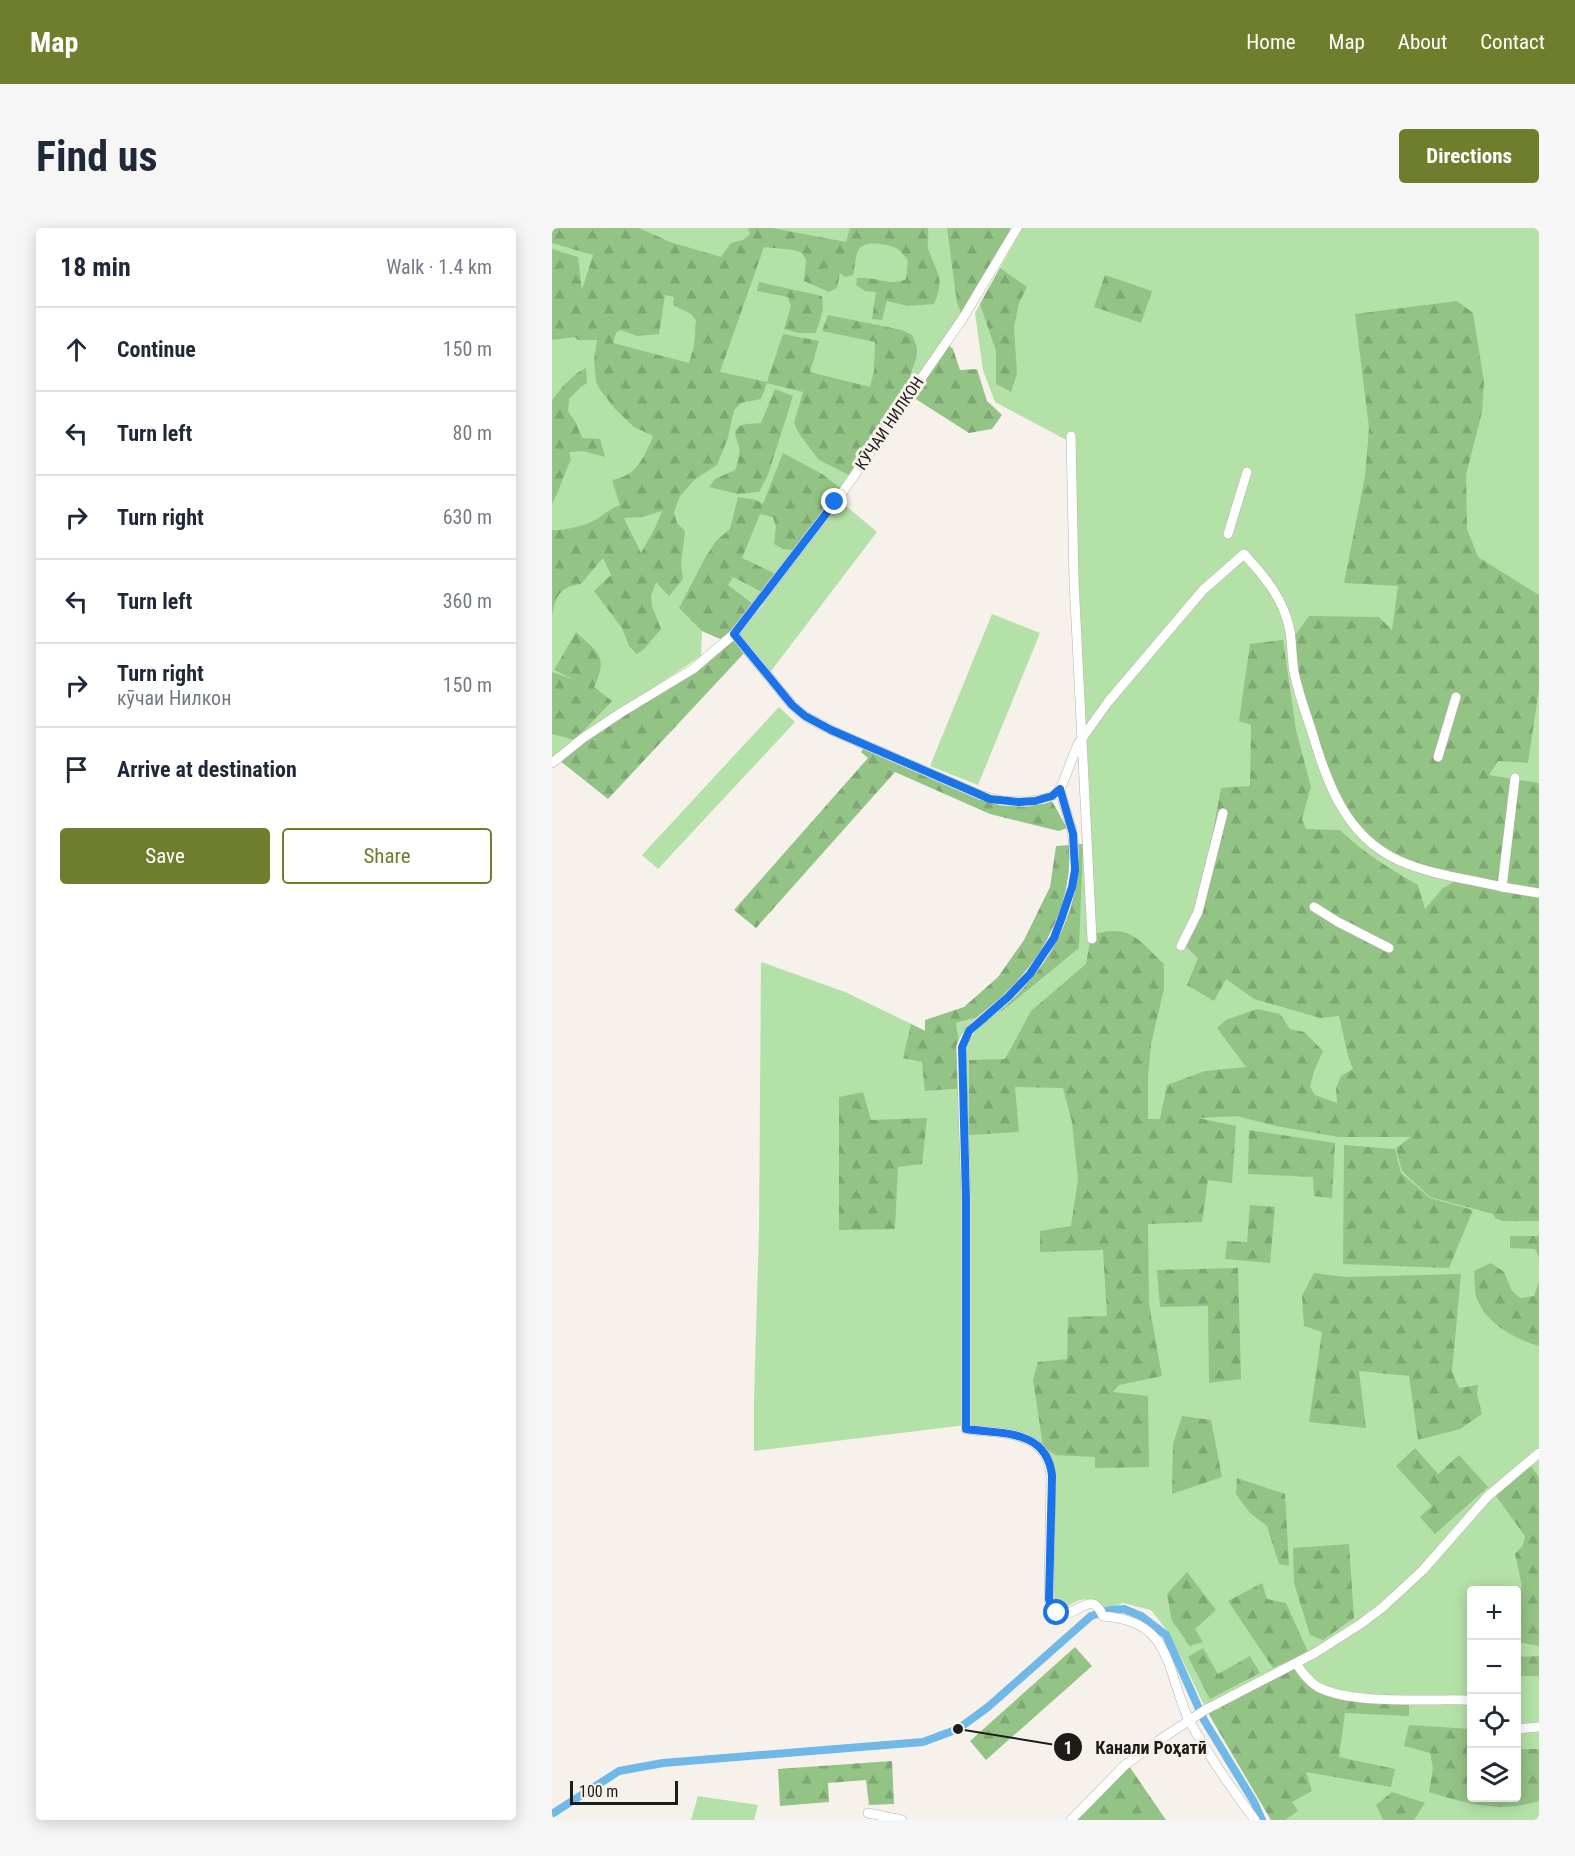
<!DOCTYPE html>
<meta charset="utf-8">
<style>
body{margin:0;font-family:"Roboto Condensed",sans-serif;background:#f6f6f7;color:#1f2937}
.controls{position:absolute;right:18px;bottom:18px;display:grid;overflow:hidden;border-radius:6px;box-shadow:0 3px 15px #0003}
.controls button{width:54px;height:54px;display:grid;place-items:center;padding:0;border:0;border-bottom:2px solid #e0e1e3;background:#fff;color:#1f2937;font:30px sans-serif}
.scale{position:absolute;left:18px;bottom:15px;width:108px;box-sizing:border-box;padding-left:6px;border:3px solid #1e1c19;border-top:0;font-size:16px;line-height:21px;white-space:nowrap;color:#1e1c19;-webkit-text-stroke:4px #f6f1ea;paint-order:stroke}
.stop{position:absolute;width:18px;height:18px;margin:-14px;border:4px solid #1a73e8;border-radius:50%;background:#fff}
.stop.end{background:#1a73e8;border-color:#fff;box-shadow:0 2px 6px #0008}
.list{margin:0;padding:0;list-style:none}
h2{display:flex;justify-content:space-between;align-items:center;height:78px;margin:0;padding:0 24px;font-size:26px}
h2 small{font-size:20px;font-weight:400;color:#747a83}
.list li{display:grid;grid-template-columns:39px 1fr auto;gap:18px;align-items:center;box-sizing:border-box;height:84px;padding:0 24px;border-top:2px solid #e0e1e3}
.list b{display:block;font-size:22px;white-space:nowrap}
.list p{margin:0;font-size:20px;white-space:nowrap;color:#747a83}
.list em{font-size:20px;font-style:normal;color:#747a83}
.actions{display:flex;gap:12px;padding:18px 24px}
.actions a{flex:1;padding:14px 0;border:2px solid #6f7e2c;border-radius:6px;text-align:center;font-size:21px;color:#6f7e2c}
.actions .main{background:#6f7e2c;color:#fff}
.icon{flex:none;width:33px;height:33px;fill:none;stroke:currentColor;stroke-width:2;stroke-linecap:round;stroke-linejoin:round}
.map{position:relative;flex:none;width:987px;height:1592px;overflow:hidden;border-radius:6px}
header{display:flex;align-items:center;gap:36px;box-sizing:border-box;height:84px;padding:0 30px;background:#6f7e2c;color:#fff}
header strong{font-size:28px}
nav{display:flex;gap:33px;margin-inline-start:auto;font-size:21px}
.intro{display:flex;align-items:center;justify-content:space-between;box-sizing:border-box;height:144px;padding:0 36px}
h1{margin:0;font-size:42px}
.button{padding:15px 27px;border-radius:6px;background:#6f7e2c;color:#fff;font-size:21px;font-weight:700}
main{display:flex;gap:36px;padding:0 36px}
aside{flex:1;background:#fff;border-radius:6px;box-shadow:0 3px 15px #0003}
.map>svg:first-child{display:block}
.green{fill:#b4e1a7;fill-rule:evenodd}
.forest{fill:url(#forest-firs);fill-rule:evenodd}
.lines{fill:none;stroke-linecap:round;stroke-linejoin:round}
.canal{stroke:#70b8e7;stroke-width:8}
.minor-casing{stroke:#b7b2ab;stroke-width:10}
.minor{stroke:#fff;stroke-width:9}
.route{stroke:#1a73e8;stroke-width:8}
.labels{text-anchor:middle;stroke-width:6;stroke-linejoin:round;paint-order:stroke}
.street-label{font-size:16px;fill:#1e1c19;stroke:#f6f1ea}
.leader{fill:none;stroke:#1e1c19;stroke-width:2}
.callout-dot{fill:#1e1c19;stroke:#f6f1ea;stroke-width:2}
.mark-label{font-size:18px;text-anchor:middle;font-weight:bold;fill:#fff}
.callout-label{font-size:18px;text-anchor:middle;font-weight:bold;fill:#1e1c19;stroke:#f6f1ea;stroke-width:6;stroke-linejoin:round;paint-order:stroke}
</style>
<header>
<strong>Map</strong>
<nav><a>Home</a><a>Map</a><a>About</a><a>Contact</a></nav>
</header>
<div class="intro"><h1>Find us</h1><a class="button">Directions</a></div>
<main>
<aside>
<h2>18 min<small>Walk · 1.4 km</small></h2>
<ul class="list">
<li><svg class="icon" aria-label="ahead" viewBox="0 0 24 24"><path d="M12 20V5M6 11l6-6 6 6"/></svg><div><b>Continue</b></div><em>150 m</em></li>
<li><svg class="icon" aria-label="left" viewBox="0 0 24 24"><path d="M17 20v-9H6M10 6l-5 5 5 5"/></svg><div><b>Turn left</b></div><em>80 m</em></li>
<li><svg class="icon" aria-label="right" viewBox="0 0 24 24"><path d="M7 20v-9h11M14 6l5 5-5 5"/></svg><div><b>Turn right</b></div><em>630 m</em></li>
<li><svg class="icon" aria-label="left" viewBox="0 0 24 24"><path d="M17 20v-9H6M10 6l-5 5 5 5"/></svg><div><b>Turn left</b></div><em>360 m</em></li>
<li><svg class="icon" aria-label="right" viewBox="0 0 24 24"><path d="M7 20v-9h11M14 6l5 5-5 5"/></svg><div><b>Turn right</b><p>кӯчаи Нилкон</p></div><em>150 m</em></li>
<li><svg class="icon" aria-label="arrive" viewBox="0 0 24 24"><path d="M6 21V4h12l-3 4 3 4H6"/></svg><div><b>Arrive at destination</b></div></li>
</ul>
<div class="actions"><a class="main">Save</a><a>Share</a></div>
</aside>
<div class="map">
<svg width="987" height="1592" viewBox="0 0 987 1592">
<defs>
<pattern id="forest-firs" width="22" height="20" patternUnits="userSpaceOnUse" patternTransform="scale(1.5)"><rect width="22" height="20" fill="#94c386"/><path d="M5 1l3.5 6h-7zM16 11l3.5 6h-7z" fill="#7fa773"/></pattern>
</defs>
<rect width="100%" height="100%" fill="#f6f1ea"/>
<!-- green -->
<g class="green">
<path d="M0 0H461L408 87 288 260 173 413 150 403 149 428 31 506 0 531Z"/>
<path d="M470 0H987V1592H719L655 1483 617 1405 599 1382 571 1375 548 1382 541 1372C527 1369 519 1377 507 1383L500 1380 499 1267 491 1218 414 1197 202 1223V1170L207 1002 209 734 293 764 374 803 450 783 531 616 520 215 443 174 431 142 423 85ZM920 1362H964V1570H920Z"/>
<path d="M287 272 325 304 216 447 183 407 208 381Z"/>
<path d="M440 386 488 405 426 557 378 538Z"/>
<path d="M227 479 243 494 106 641 90 627Z"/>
<path d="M146 1568 206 1577 202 1592H139Z"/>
</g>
<!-- forest -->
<g class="forest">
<path d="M0 0H87L118 14 169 29 179 15 191 12 198 6 196 0H220L294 14 298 0H376C377 6 375 14 376 20 384 45 394 49 382 76L356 78 335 73 330 92 320 91 324 64 313 63 304 57 305 50C322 48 339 59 354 51L356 32C353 29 349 24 346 21 337 16 311 11 306 23 303 28 303 41 301 47L293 49 288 45 285 60 277 64 252 53 254 32 250 25 242 22 212 19 168 144 215 154 231 106 267 113 258 144 318 159 322 143 323 114 270 103 276 87 350 102 360 107C362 111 364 116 365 121 366 136 356 142 358 159L297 247 267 232 248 207 242 195 251 164 215 155 209 171 189 175 182 182 176 210 165 237 142 252 128 268 122 284 125 295 133 303 129 336 131 351 117 368 104 354 99 368 100 378 109 401 92 421 85 426 77 418 70 400 42 363 59 347 51 330 29 356C8 359 4 367 0 387V302C11 303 33 298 43 292 53 286 57 281 68 277L60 252C78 248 84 242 93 226 96 219 99 215 101 208L82 199 63 181 47 160 44 154 42 132 45 112H26L23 109 0 112V21L26 29 30 62 41 27 0 15ZM113 67 122 69 121 77 139 86 144 92 142 118 137 135 61 115 64 105 68 102 85 108 107 106ZM110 283 103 300 89 325 72 290 90 289Z"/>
<path d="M395 0H457L459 4 409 85 405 75Z"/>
<path d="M448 40 475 59 467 75 462 99 465 146 459 164 444 156V123L428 76Z"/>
<path d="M553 47 600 63 589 95 542 79Z"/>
<path d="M207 54 270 68 271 82 264 105H247L232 101 239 78 236 69 205 63Z"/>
<path d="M905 73 921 85 932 154 930 184 914 247 915 301 926 329 987 367V461L976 535 946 533 937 547 987 555V993H950L943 990 941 986 878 969 850 943 844 920 859 909H787L724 898 685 888 646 890 684 898 680 955 656 952 650 994 596 996 597 1076 610 1148 567 1157 561 1164 596 1168 597 1239 543 1240V1229L503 1227 491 1218 481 1152 486 1134 515 1131 516 1089 555 1088 551 1022 488 1024V1003L519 998 526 951 520 894 511 860 463 859 467 904 417 907V832L453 831 479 783 534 736 539 707C578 695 586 711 612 736V761L599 816 596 849V891H608L615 857 653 843 694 839 665 800 674 792 705 781 728 786 738 801 752 804 771 823 762 843 758 859 763 867 785 875 784 860 789 848 801 841 796 828 787 788 768 790 702 771 674 751 662 773 635 757 646 730 630 715C652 666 659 613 669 560L698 558 699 497 687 493 698 416 731 412 744 502 759 559 750 591 754 601 788 602C811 625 839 641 866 657L873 681 890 661 911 648 866 640 833 625 801 595 778 555 750 461 740 412 757 388 827 389 840 402 846 358 792 355 813 248 817 200 803 86Z"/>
<path d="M395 116 401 121 408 142 425 141 435 173 450 187 440 201 417 205 359 168Z"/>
<path d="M34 140 35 155 29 159 17 171 16 183 24 195 30 210 48 211 53 229 31 223 17 224 19 232C11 247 8 262 0 276V172L11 158 25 145Z"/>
<path d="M223 161 241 168 216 247 207 264 186 266 157 259 163 251 183 242C186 235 188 226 187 218 185 210 178 202 190 197 195 195 203 196 209 195Z"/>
<path d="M231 225 270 246 288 260 241 322 231 321 222 316 224 299 221 289 208 286 190 330 224 346 210 364 181 349 176 357 201 376 173 413 150 403 127 380 153 330 164 313 178 301 186 269 204 272 211 276Z"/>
<path d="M24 404C46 425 57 428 42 459L60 473 23 512 0 506V444L23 452 2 442Z"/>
<path d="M183 407 195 422 56 571 7 532Z"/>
<path d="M313 518 437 573 497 568 515 600 507 603 438 586 343 544 204 700 182 682 316 530 309 524Z"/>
<path d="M531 616 527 720 450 783 404 795 413 860 373 863 370 834 351 830 359 796 373 803V792L412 779 446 749 472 712 498 659 504 618Z"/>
<path d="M311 864 319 892 375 890 370 936 346 939 343 1001 287 1002V869Z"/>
<path d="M697 902 783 915 780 970 762 968 761 949 696 946Z"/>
<path d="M792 917 843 921 849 945 878 970 921 982 897 1040 791 1036Z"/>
<path d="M698 977 723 979 718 1035 673 1031 675 1013 695 1014Z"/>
<path d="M958 1008H987V1029L983 1021 958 1020Z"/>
<path d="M939 1035 952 1044 960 1063 968 1070 982 1068 987 1054V1118C963 1111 935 1096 925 1071 922 1063 923 1051 922 1043Z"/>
<path d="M686 1040 689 1151 657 1155 656 1078 608 1079 605 1042Z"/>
<path d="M762 1045 793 1049 909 1046 900 1144 907 1160 926 1157 925 1166 930 1186 908 1201 866 1212 857 1148 807 1143 814 1200 757 1194 770 1104 752 1098 750 1068Z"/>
<path d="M630 1188 659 1192 670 1249 620 1266 621 1216Z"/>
<path d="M863 1220 886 1246 907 1227 936 1259 883 1306 868 1289 880 1278 844 1238Z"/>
<path d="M979 1238 987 1249V1418L965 1414V1371L970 1358 963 1326 971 1317 973 1308 944 1268Z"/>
<path d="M685 1250 733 1266 737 1338 727 1336 715 1298 698 1285 684 1266Z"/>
<path d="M797 1316 802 1390 771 1412 758 1407 742 1355 741 1320Z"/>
<path d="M635 1344 664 1382 643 1401 651 1414 638 1418 620 1393 615 1366Z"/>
<path d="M710 1355 715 1371 734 1375 756 1424 721 1440 676 1373Z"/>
<path d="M523 1419 540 1438 434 1532 418 1513Z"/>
<path d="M651 1420 666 1446 698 1428 708 1445 658 1471 636 1429Z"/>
<path d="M987 1428V1448H965V1429Z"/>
<path d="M741 1437C744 1442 747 1449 751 1453 766 1467 835 1468 857 1469V1488L793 1485 787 1529 843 1541 839 1559 754 1544 760 1563 740 1574 746 1583 733 1592H719L655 1483 668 1481 681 1466 702 1462 719 1447H730Z"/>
<path d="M857 1497 919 1501 920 1570H964L965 1521H987V1573C945 1585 917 1576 877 1564L881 1540 878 1525 852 1518Z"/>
<path d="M340 1533 342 1576 317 1577 314 1552 276 1555 277 1574 228 1578 226 1541Z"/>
<path d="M575 1535 614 1592H520Z"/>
<path d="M840 1564 873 1575 862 1592H831L824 1577Z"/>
</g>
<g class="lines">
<!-- canal -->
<path class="canal" d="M0 1586 67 1543 111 1535 371 1514 406 1501 436 1479 539 1388 558 1382 572 1381 589 1388 614 1407 652 1492 702 1574 710 1592"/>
<!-- minor casing -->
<g class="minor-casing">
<g id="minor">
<path d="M519 208 522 353 540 711"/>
<path d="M676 306 695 244"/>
<path d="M182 406 240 477 253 488 279 502 428 567 450 573 474 574 492 571 504 566 510 557 526 516 556 474 651 362 692 326C713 349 732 371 738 403 740 417 740 431 742 444 746 464 753 483 759 501 775 554 793 609 848 633 880 647 917 651 950 659"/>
<path d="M886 529 904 469"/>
<path d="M0 535 31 510 70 484 141 441 182 406 290 265 411 90 465 0"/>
<path d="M963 550 950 659 987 665"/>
<path d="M508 562C512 577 519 594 521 610 528 671 499 728 456 769 441 784 415 798 409 819L414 971V1201C450 1206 495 1201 499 1248L497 1371 499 1380C521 1401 537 1355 551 1388 571 1390 590 1394 604 1411 621 1434 624 1466 637 1492 656 1527 679 1560 703 1592"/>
<path d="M762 679 786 694 837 720"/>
<path d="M629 718 646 684 671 585"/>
<path d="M744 1435C750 1444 756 1453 766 1459 793 1474 856 1472 887 1472 898 1472 909 1471 920 1473"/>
<path d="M964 1501 987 1499"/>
<path d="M316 1585 350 1592"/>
<path d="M519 1592 573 1537 606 1513 653 1482 763 1425 810 1395 831 1379 871 1342 936 1268 987 1225"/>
</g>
</g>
<!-- minor -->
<use href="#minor" class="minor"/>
</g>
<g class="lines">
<!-- route -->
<path class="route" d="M283 274 182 406 240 477 253 488 279 502 438 571 467 574 483 573 500 568 508 561 521 606 523 642 520 659 510 689 502 710 478 746 456 769 417 803 410 819 414 971V1201C450 1206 495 1201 500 1248L497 1371 499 1380 505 1385"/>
</g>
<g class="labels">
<!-- street labels -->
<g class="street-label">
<text transform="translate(337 195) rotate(-56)" y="6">КӮЧАИ НИЛКОН</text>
</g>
</g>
<!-- callouts -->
<path class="leader" d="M406 1501L516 1519"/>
<g class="callout-dot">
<circle cx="406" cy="1501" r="6"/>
<circle cx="516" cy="1519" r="15"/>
</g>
<g class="mark-label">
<text x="516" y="1526">1</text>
</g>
<g class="callout-label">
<text x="599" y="1526">Канали Роҳатӣ</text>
</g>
</svg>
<div class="controls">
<button>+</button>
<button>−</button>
<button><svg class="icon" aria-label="locate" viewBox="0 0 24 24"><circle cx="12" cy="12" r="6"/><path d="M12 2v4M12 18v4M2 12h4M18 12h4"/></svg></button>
<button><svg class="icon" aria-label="layers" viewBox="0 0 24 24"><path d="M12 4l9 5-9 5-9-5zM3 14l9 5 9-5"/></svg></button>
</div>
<div class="scale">100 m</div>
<div class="stop" style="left:505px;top:1385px"></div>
<div class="stop end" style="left:283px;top:274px"></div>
</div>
</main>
